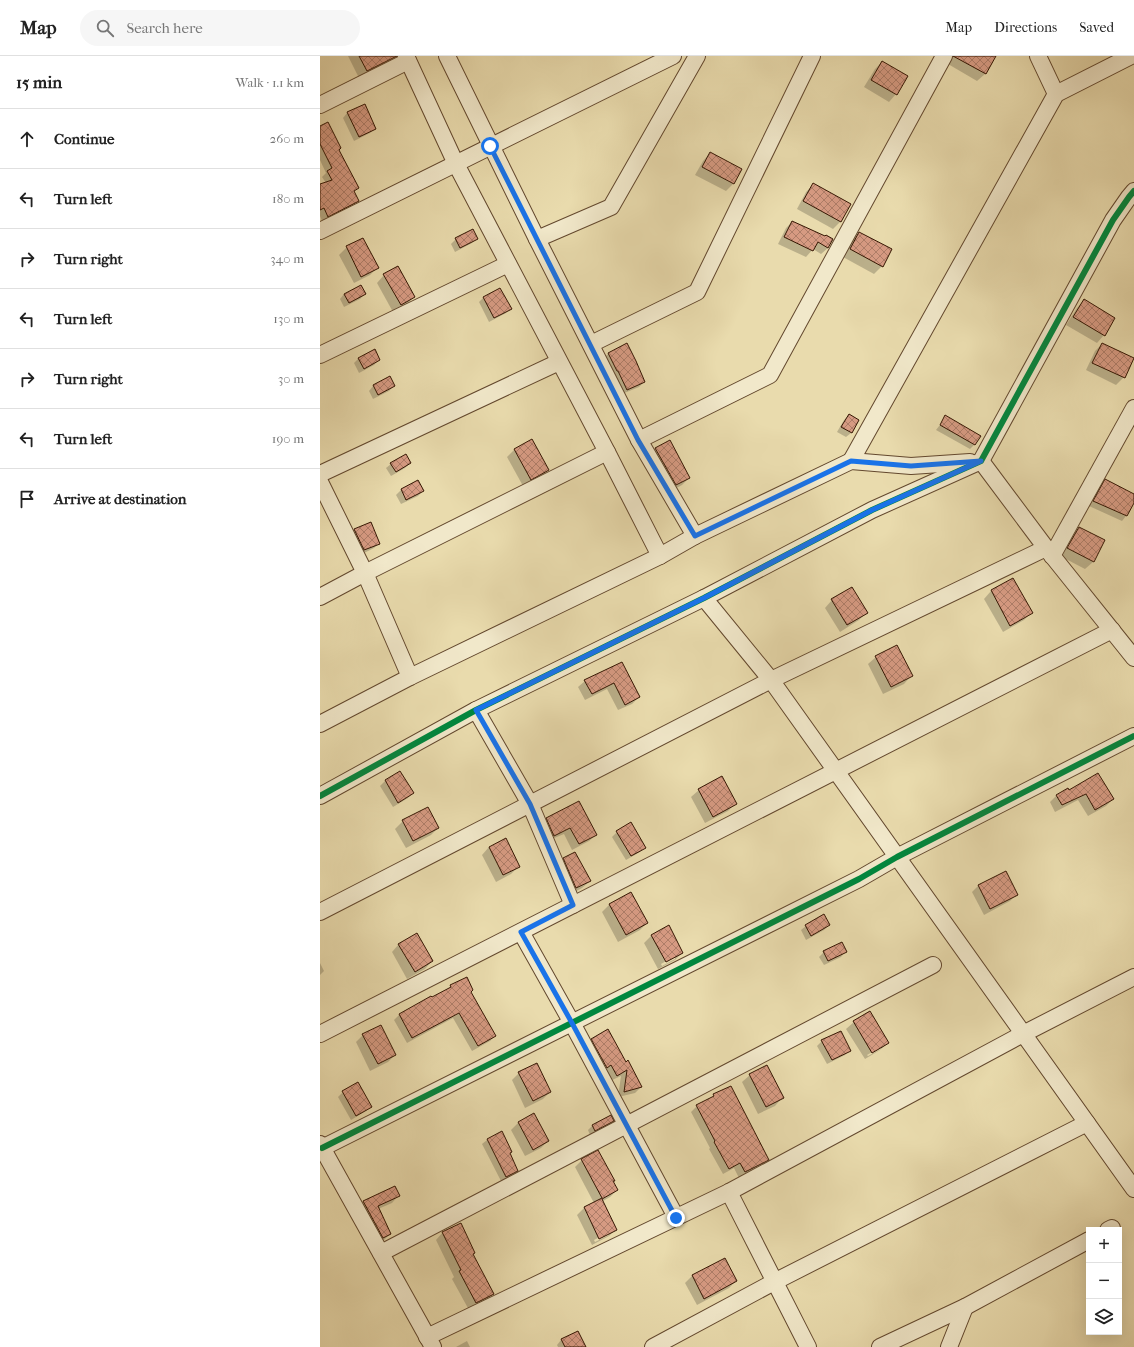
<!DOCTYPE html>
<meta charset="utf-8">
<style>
body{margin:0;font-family:"IM FELL French Canon",serif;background:#f6f6f6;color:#222}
.controls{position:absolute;right:12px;bottom:12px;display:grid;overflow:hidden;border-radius:0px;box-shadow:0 4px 16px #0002}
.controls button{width:36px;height:36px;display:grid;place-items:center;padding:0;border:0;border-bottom:1px solid #e0e0e0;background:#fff;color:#222;font:20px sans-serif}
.stop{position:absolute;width:12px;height:12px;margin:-9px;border:3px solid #1a73e8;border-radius:50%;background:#fff}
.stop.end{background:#1a73e8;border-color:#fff;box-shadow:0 1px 4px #0008}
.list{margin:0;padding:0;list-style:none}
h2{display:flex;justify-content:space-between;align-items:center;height:52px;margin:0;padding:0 16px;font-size:17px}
h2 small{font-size:13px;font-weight:400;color:#767676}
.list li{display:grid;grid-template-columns:26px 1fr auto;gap:12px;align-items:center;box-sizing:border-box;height:60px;padding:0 16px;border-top:1px solid #e0e0e0}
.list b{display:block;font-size:15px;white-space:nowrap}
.list em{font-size:13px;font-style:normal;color:#767676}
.icon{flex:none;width:22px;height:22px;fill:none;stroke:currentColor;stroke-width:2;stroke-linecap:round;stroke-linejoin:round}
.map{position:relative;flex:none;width:814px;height:1291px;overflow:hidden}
header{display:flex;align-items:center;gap:24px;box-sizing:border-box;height:56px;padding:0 20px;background:#fff;border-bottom:1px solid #e0e0e0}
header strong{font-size:19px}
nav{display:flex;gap:22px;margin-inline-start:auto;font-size:14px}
.search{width:280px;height:36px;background:#f6f6f6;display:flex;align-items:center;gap:10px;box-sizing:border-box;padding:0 14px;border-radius:22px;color:#767676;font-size:15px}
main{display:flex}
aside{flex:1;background:#fff}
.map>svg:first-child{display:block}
.shadow{fill:#0003;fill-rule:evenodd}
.building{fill:url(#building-cross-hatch);stroke:#361703}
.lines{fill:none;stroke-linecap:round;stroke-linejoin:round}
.minor-casing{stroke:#63482e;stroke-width:18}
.minor{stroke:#f1e8ca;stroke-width:16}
.cycleway-casing{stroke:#f1e8ca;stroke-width:8}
.cycleway{stroke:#00873e;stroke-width:6}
.route{stroke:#1a73e8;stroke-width:5}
</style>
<header>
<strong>Map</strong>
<div class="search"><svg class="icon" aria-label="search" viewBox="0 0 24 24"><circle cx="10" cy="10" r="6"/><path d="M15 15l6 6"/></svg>Search here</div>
<nav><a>Map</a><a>Directions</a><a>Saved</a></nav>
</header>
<main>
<aside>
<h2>15 min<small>Walk · 1.1 km</small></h2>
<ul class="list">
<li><svg class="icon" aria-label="ahead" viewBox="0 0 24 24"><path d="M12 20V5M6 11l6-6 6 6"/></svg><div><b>Continue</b></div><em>260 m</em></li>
<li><svg class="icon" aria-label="left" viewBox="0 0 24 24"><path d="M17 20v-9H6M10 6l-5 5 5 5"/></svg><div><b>Turn left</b></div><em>180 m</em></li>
<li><svg class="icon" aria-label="right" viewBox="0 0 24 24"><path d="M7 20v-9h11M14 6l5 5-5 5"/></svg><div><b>Turn right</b></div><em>340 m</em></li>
<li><svg class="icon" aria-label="left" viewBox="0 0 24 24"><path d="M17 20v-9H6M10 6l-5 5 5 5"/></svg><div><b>Turn left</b></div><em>130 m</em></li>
<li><svg class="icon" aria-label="right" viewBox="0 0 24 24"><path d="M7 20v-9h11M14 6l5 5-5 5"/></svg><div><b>Turn right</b></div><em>30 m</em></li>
<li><svg class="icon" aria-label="left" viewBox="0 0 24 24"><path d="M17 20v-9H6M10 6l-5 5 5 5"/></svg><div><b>Turn left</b></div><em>190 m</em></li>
<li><svg class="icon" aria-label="arrive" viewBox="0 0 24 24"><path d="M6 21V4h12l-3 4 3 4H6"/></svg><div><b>Arrive at destination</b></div></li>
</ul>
</aside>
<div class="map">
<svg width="814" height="1291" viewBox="0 0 814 1291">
<defs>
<pattern id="building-cross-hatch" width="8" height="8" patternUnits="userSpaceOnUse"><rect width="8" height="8" fill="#d69a82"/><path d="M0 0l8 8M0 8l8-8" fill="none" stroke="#ae7d68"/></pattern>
</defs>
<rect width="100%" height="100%" fill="#e9dbad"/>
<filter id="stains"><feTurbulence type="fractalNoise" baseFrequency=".005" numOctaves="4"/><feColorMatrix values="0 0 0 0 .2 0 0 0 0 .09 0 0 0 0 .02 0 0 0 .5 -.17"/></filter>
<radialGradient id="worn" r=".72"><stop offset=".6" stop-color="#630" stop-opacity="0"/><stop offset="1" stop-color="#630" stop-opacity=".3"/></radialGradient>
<!-- shadow -->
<g class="shadow">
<path d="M28 0H67L69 3 62 10 39 22Z"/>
<path d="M633 0H672L674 1 665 18 657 25 628 8Z"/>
<path d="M562 6 576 38 569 46 544 31 555 13Z"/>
<path d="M44 50 55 73 50 77 34 85 23 62 27 57Z"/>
<path d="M0 71 18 94 37 132 34 136 38 145 32 150 2 165 0 160V130L6 127 2 121 6 117 0 104Z"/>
<path d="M390 97 421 114 413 128 406 135 375 119 383 105Z"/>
<path d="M493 129 521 165 513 173 477 153 486 136Z"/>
<path d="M472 166 508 192 501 198 493 193 486 201 458 188 466 172Z"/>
<path d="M539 177 562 210 554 218 523 201 532 184Z"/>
<path d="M157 182 152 187 135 196 131 188 136 183Z"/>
<path d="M43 183 57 212 50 219 34 227 19 199 27 191Z"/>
<path d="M64 219 94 241 87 248 73 256 57 227Z"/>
<path d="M180 233 190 252 186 257 169 266 159 246 163 242Z"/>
<path d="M24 238H45L40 243 24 251 20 243Z"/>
<path d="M764 244 784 279 777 287 746 269 757 252Z"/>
<path d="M306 288 324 326 319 331 302 338 284 302 288 298Z"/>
<path d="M782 288 804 321 796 329 766 314 775 295Z"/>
<path d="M39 302 59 304 54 309 39 317 34 307Z"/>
<path d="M53 330H74L69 335 53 343 49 335Z"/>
<path d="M529 359 538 364 531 377 526 381 517 376 524 364Z"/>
<path d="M626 361 655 388 650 393 616 374Z"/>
<path d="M350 385 369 422 362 429 349 436 328 400 335 393Z"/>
<path d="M195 393 228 414 220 422 203 430 187 401Z"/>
<path d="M90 407 85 412 71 420 66 412 71 408Z"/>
<path d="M98 425 103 435 98 440 81 448 76 439 81 434Z"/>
<path d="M785 425 814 439V445L806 460 802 465 769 450 781 429Z"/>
<path d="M759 472 784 485 773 506 765 513 740 500 752 480Z"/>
<path d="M34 474 59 487 54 492 40 499 30 479Z"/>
<path d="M693 524 711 557 704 564 683 576 664 543 671 535Z"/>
<path d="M512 544 547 556 539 564 520 576 505 552Z"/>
<path d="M556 601 591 620 584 628 563 638 548 608Z"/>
<path d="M302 607 319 641 312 648 298 654 287 633 265 644 258 631 265 625Z"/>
<path d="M80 716 93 737 88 742 73 751 60 730 65 725Z"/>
<path d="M778 718 793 743 786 750 768 760 758 744 735 756 730 746 737 739 749 735Z"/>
<path d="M379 734 415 748 408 755 385 767 371 741Z"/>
<path d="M227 763 276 779 269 785 252 794 244 778 227 785 220 769Z"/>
<path d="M83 765 118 772 111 779 86 792 75 773Z"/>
<path d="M310 768 324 791 320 796 306 804 292 781 297 776Z"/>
<path d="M169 791 199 810 191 818 176 826 162 799Z"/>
<path d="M244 803 270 825 262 832 249 839 236 810Z"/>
<path d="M658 830 697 838 690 845 664 859 652 836Z"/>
<path d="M311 837 327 867 320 874 298 886 282 856 289 849Z"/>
<path d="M509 869 504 874 486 884 481 874 486 870Z"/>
<path d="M331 880 362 897 355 904 338 913 324 887ZM355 900V903L342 910 341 908Z"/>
<path d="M79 888 112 905 105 913 87 923 72 896Z"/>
<path d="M504 896H525L521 901 504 909 499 901Z"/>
<path d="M0 907 4 915 0 919Z"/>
<path d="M131 930 150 936 175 980 170 985 152 995 133 962 87 987 74 964 79 959 111 941 112 942 126 935Z"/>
<path d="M534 966 568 987 560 994 545 1003 526 973ZM561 991V993L548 1000 547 999Z"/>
<path d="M43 979 75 999 68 1006 50 1015 36 986Z"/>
<path d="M272 983 305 1007 321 1031 315 1037 298 1041 301 1020 290 1025 265 990Z"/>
<path d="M502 985 529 995 525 999 507 1008 497 990Z"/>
<path d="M199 1017 230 1036 223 1043 205 1052 192 1024Z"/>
<path d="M430 1019 462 1042 455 1050 438 1058 422 1026Z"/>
<path d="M23 1036 51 1051 46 1055 31 1064 18 1041Z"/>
<path d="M394 1039 448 1103 442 1110 419 1122 414 1112 403 1118 389 1093 390 1092 371 1056 377 1050 391 1043Z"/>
<path d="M214 1059 228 1085 221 1092 205 1100 191 1074 198 1067Z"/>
<path d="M292 1065 288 1069 270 1079 268 1074 272 1070Z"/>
<path d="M181 1077 189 1098 197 1114 192 1119 181 1125 162 1088 167 1084Z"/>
<path d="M262 1104 292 1125 297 1134 290 1141 283 1145 296 1173 289 1180 272 1189 257 1159 264 1152 274 1147 255 1111ZM289 1176V1179L275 1186 274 1184Z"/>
<path d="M75 1131 79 1139 72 1147 58 1153 70 1178 63 1185 36 1154 43 1146Z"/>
<path d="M123 1176 152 1199 173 1238 166 1245 149 1254 132 1223 134 1221 116 1184Z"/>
<path d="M404 1203 416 1225 409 1232 377 1249 365 1227 372 1220Z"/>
<path d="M257 1276 265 1291H238L237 1289 241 1284Z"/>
<path d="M147 1285 150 1291H136Z"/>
</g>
<!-- building -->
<g class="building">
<path d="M39 0H77L47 15Z"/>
<path d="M633 0H676L666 18Z"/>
<path d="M562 5 588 20 577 39 551 24Z"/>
<path d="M45 48 56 73 39 81 27 56Z"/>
<path d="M8 66 21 92 19 94 39 132 34 135 39 145 8 161 4 152 0 154V128L12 124 7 115 12 112 0 88V70Z"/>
<path d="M390 96 422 113 414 128 382 111Z"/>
<path d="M493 127 531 148 521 166 483 145Z"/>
<path d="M472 165 505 180 506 179 513 183 508 192 498 186 493 195 464 181Z"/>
<path d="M153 173 158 183 140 192 135 182Z"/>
<path d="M539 176 572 193 563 211 530 193Z"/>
<path d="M43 182 59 212 41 221 26 190Z"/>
<path d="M78 210 95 241 81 249 63 218Z"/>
<path d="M41 229 46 238 29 247 24 238Z"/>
<path d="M180 232 192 253 174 262 163 241Z"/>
<path d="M764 243 795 262 785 280 753 261Z"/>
<path d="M307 287 316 305 325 326 307 334 298 315H297L288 297Z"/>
<path d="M782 287 814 302 805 322 772 307Z"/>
<path d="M55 293 60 304 44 313 38 302Z"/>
<path d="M70 320 75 330 58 339 53 329Z"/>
<path d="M529 358 539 364 532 377 521 371Z"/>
<path d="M625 359 661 380 655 389 620 369Z"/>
<path d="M212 383 229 414 211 424 194 393Z"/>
<path d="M350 384 370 422 356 429 335 392Z"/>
<path d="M86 398 91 407 76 416 70 407Z"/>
<path d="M785 423 814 438V447L807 460 773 445Z"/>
<path d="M98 424 104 435 86 444 81 433Z"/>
<path d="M51 466 60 488 44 494 34 473Z"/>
<path d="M759 471 785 484 774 506 747 492Z"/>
<path d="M693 522 713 557 690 570 671 534Z"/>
<path d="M532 531 548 557 527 569 511 543Z"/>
<path d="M577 589 593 620 571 631 555 600Z"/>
<path d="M302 606 320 641 305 649 294 627 272 638 264 624Z"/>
<path d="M80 715 94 737 78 747 65 724Z"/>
<path d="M778 717 794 743 775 754 766 738 742 749 736 739 748 732 749 734Z"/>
<path d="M402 720 417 748 393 761 378 733Z"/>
<path d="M259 745 277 779 259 788 250 772 234 780 226 762Z"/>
<path d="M108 751 119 772 93 785 82 764Z"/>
<path d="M311 766 326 792 311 800 296 775Z"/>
<path d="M186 782 200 811 183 819 169 791Z"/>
<path d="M255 796 271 825 256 832 243 802Z"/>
<path d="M686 815 698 839 670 853 658 829Z"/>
<path d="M311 836 328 867 306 879 289 848Z"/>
<path d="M504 858 510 869 491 880 485 869Z"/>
<path d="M349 869 363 897 346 906 331 879Z"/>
<path d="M97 877 113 905 95 916 78 888Z"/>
<path d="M522 886 527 896 508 905 503 895Z"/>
<path d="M147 921 153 934 151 936 176 980 158 990 139 957 92 982 79 958 111 940 112 941 131 931 130 929Z"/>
<path d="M550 955 569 987 552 997 533 965Z"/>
<path d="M61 969 76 999 58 1008 42 978Z"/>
<path d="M288 973 306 1006 308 1004 322 1031 304 1036 307 1014 297 1020 291 1009 287 1012 271 983Z"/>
<path d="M521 975 531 995 512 1004 501 984Z"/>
<path d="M217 1007 231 1036 213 1045 198 1016Z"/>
<path d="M447 1009 464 1042 446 1051 429 1018Z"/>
<path d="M38 1026 52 1051 36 1060 22 1035Z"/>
<path d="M411 1030 449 1104 425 1116 420 1107 409 1113 394 1086 395 1085 376 1049 394 1040 393 1038Z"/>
<path d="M214 1057 229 1085 213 1094 198 1066Z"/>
<path d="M291 1059 294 1065 275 1075 272 1069Z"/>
<path d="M182 1075 192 1096 190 1097 198 1115 186 1121 167 1083Z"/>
<path d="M278 1094 295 1125H293L298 1134 282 1143 297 1174 279 1183 264 1151 282 1142 261 1103Z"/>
<path d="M75 1130 80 1140 58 1150 71 1178 63 1182 43 1145Z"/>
<path d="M141 1167 155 1197 153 1198 174 1238 156 1247 139 1215 141 1214 122 1176Z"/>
<path d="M405 1202 417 1225 384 1243 372 1219Z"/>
<path d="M258 1275 266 1291H245L241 1283Z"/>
</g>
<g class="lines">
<!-- minor casing -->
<g class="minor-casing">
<g id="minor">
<path d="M86 0 136 108 287 396 340 500"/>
<path d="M127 0 217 183 319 384 375 480"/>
<path d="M718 0 736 38"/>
<path d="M0 49 88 5"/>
<path d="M0 175 353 0"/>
<path d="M217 183 291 151 377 0"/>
<path d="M271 288 377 236 492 0"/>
<path d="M0 299 188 208"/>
<path d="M319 384 450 319 624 0"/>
<path d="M531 405 736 38 811 0"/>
<path d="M661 405 726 492 814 602"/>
<path d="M0 418 239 306"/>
<path d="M0 426 45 517 90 621"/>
<path d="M732 500 814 352"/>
<path d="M0 541 45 517 287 396"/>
<path d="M384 542 451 624 814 1133"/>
<path d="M156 654 210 748 253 849"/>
<path d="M0 668 90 621 340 500 375 480 531 405 591 410 650 406"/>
<path d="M0 740 156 654 384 542 552 454 661 405 793 164 809 141 814 135"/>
<path d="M0 856 451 624 726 492"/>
<path d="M201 876 252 967 356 1161"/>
<path d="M0 978 792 574"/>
<path d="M0 1088 113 1291"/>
<path d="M2 1092 539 823 577 801 814 680"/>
<path d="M409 1136 488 1291"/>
<path d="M788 1174 792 1172"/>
<path d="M61 1197 613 909"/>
<path d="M107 1281 409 1136 703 978 814 921"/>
<path d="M333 1291 454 1226 767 1067"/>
<path d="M560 1291 645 1251 769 1184"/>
<path d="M629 1291 645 1251"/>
</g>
</g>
<!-- minor -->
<use href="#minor" class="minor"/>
<!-- cycleway casing -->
<g class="cycleway-casing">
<g id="cycleway">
<path d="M0 740 156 654 384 542 552 454 661 405 793 164 809 141 814 135"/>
<path d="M2 1092 539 823 577 801 814 680"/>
</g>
</g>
<!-- cycleway -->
<use href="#cycleway" class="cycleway"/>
</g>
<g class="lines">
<!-- route -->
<path class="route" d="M170 90 318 384 375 480 531 405 591 410 661 405 552 454 384 542 156 654 210 748 253 849 201 876 252 967 356 1162"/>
</g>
<rect width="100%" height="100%" filter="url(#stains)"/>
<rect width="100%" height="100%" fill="url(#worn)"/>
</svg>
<div class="controls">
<button>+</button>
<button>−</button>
<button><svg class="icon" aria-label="layers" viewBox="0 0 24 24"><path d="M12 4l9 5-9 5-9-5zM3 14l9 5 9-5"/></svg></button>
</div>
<div class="stop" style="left:170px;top:90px"></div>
<div class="stop end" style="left:356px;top:1162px"></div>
</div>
</main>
